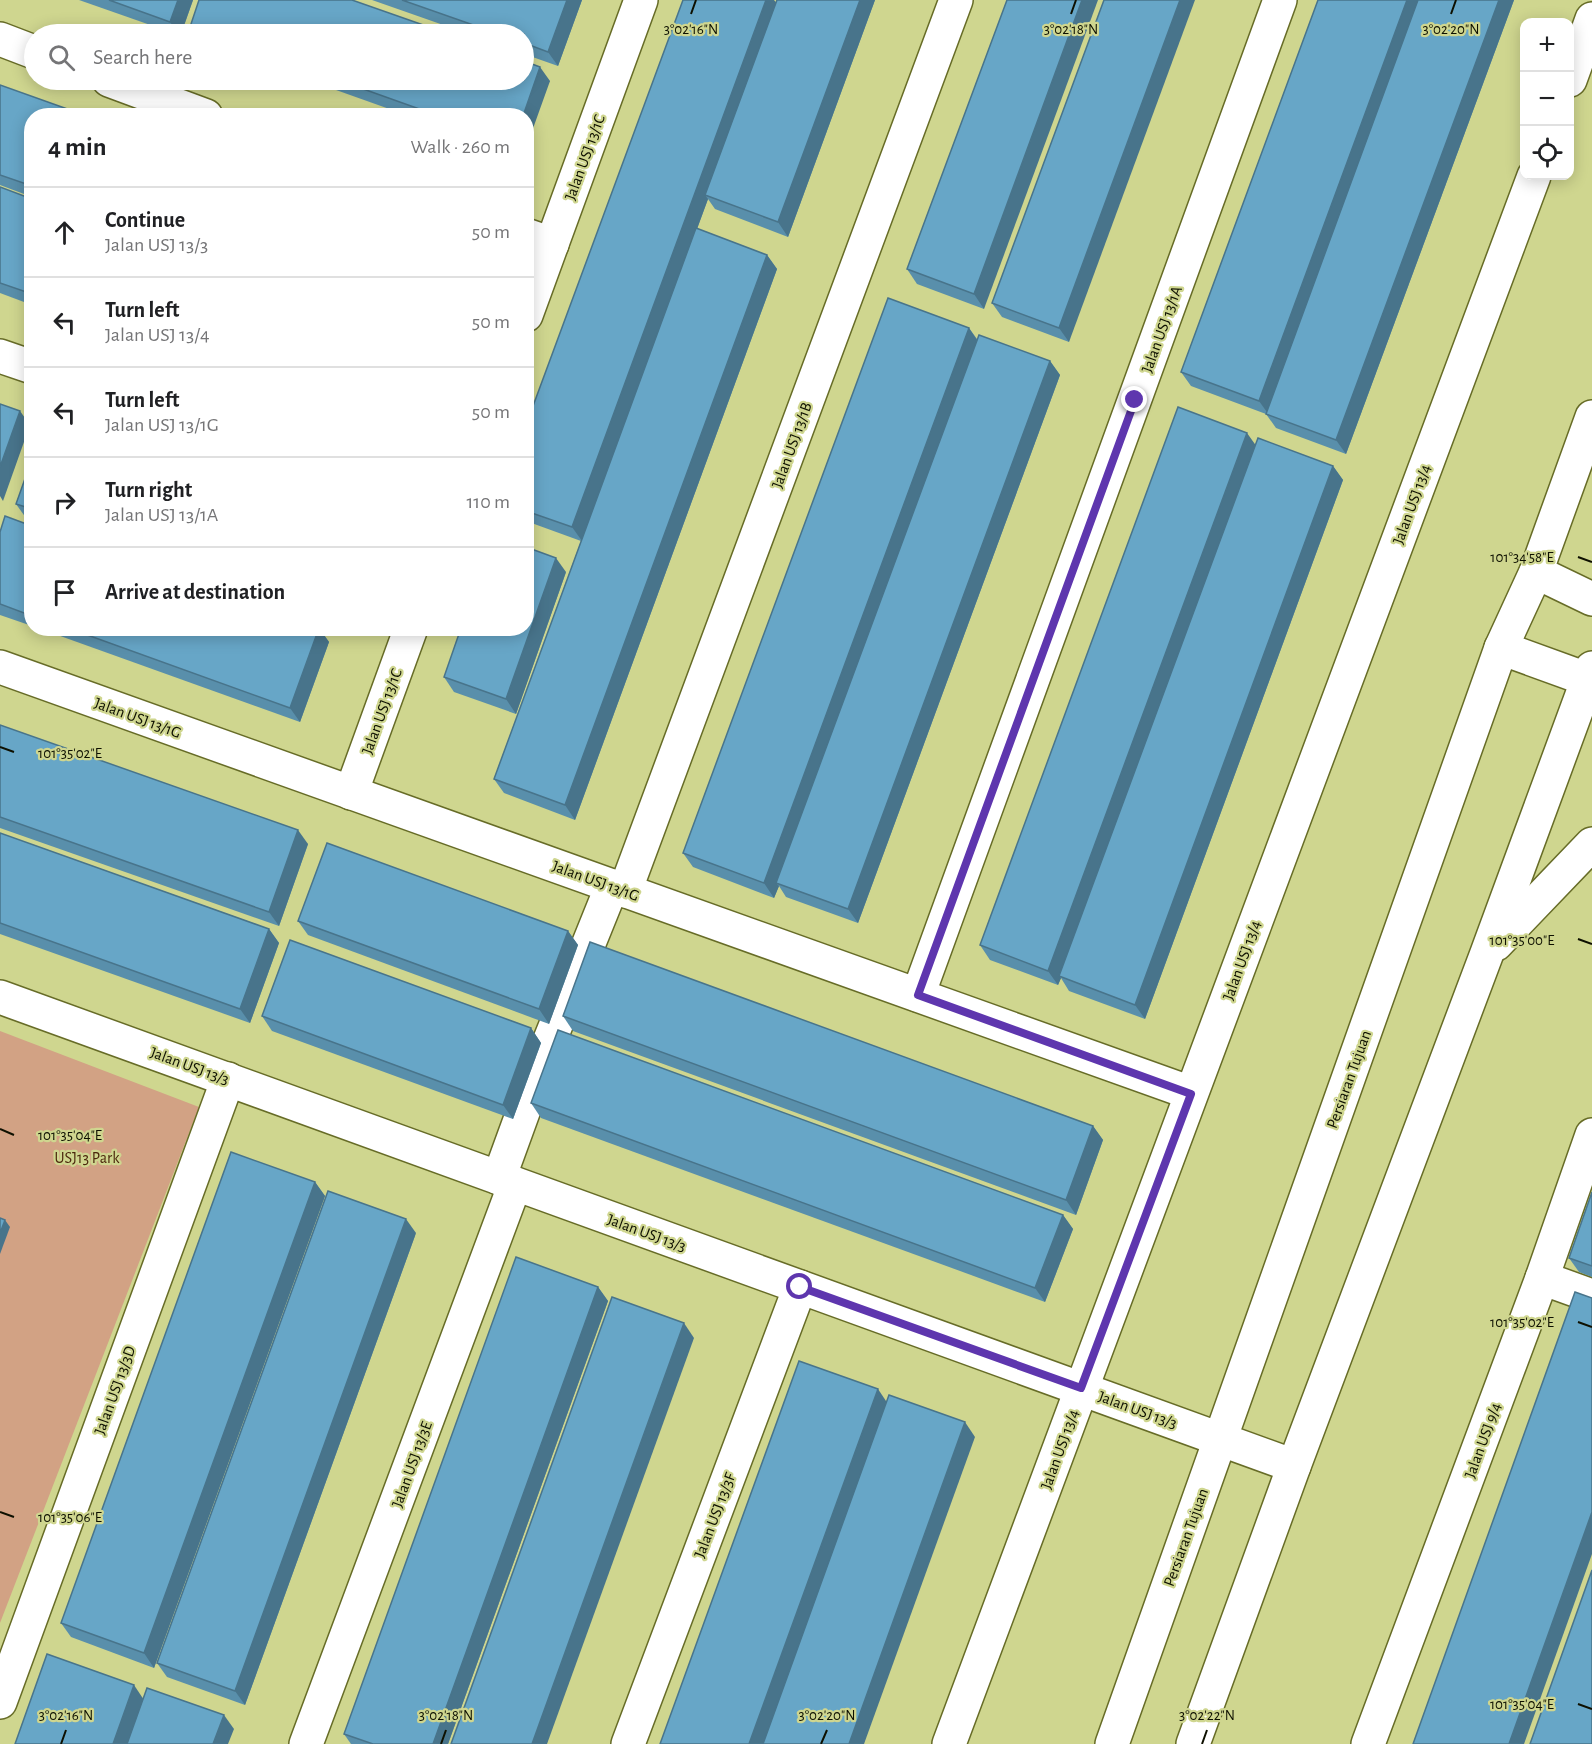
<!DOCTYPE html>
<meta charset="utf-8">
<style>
body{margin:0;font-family:"Alegreya Sans",sans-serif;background:#f6f6f6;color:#202124}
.controls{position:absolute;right:18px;top:18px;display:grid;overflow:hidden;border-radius:12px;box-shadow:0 3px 15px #0003}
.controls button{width:54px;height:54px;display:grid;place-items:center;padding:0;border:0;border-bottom:2px solid #e0e0e0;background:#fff;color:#202124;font:30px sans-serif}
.stop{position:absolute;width:18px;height:18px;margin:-14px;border:4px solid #5e36ae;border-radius:50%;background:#fff}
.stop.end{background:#5e36ae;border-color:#fff;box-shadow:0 2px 6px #0008}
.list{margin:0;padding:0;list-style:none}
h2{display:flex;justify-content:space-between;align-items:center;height:78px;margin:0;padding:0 24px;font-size:26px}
h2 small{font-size:20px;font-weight:400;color:#757577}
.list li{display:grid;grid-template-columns:39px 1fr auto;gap:18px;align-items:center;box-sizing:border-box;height:90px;padding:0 24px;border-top:2px solid #e0e0e0}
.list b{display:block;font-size:22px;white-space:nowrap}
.list p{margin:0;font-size:20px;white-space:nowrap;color:#757577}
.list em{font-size:20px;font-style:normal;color:#757577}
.icon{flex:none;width:33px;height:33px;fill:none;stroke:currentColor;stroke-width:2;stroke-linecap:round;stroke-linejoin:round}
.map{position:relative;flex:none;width:1592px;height:1744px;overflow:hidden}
.search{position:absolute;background:#fff;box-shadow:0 3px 15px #0003;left:24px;top:24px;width:510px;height:66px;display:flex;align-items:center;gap:15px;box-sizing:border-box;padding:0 21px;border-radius:33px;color:#757577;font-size:22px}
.panel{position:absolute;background:#fff;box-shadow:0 3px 15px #0003;left:24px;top:108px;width:510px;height:528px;border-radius:24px}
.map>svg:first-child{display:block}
.green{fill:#d2a284}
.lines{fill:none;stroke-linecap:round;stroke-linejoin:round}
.minor-casing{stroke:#676c27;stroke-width:36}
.major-casing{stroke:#676c27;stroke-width:36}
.minor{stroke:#fff;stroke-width:33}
.major{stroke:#fff;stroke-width:33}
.wall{fill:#598fab}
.shaded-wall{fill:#48748b}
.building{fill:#67a6c7;stroke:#48748b;stroke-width:1.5}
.route{stroke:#5e36ae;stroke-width:8}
.ticks{fill:none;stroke:#0e1000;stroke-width:2}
.labels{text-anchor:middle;stroke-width:4.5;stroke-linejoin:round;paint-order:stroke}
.street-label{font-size:16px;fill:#0e1000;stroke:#cfd68f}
.park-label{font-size:16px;fill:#4c270d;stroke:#cfd68f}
.ticks-label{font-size:15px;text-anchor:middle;fill:#0e1000;stroke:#cfd68f;stroke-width:4.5;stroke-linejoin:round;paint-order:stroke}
</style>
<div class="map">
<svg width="1592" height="1744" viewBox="0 0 1592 1744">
<rect width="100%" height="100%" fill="#cfd68f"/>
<!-- green -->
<path class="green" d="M0 1031 199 1107 0 1623Z"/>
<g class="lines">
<!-- minor casing -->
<g class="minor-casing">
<g id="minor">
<path d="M0 39 34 52"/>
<path d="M109 80 206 116"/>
<path d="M1570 80 1592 19"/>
<path d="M526 235 552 244"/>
<path d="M526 315 641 0"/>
<path d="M0 356 32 367"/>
<path d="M1536 572 1592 599"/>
<path d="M1501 648 1592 681"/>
<path d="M0 667 1191 1093"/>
<path d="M351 793 411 628"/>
<path d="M625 891 956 0"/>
<path d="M918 995 1280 0"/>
<path d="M0 997 1294 1466"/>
<path d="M499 1178 543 1057 612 886"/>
<path d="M1542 1278 1592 1296"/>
<path d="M0 1702 228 1079"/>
<path d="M306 1744 515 1184"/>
<path d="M628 1744 800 1287"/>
<path d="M949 1744 1534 176"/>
<path d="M1368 1744 1542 1278 1592 1135"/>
</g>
</g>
<!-- major casing -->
<g class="major-casing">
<g id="major">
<path d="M1496 944 1592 844"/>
<path d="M1112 1744 1501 648 1536 572 1592 417"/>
<path d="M1193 1744 1294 1466 1487 953 1592 668"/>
</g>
</g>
<!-- minor -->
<use href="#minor" class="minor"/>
<!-- major -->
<use href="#major" class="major"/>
</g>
<!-- wall -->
<g class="wall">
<path d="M79 0H193L181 34H176Z"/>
<path d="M372 0H582L558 66 524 54V34H469Z"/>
<path d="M777 0H875L788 237 715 209 708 199 697 229 767 255 777 269 575 820 504 793 494 779 581 541 526 521V425Z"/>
<path d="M1007 0 984 309 917 284 907 269Z"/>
<path d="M1104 0 1069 342 1002 317 992 303Z"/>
<path d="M1318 0H1514L1346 454 1276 428 1266 414 1191 386 1181 372Z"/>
<path d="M190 27 449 34H195Z"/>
<path d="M308 80H524L550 81 526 116H409Z"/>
<path d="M0 85 32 116V197L0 185Z"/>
<path d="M0 187 32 199V305L0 293Z"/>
<path d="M969 328 977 339 1050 361 1060 375 858 923 786 897 779 886 774 898 693 867 683 853Z"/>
<path d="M1255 445 1333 466 1343 480 1145 1019 1069 991 1061 978 1058 985 990 960 980 945Z"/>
<path d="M32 459V520L26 518 16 504Z"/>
<path d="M32 526V626L0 615V532Z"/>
<path d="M566 572 516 714 454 692 444 677Z"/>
<path d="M38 628H319L329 642 300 722Z"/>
<path d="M337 628H360L357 636Z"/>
<path d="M0 725 308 844 279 926 0 828Z"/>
<path d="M0 833 269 929 279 943 250 1023 0 934Z"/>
<path d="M298 921 568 931 578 945 549 1024 308 935Z"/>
<path d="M262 1016 531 1028 541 1043 513 1119 272 1031Z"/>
<path d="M563 1016 1093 1126 1103 1140 1076 1215 573 1031Z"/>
<path d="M531 1103 1063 1215 1073 1229 1045 1302 541 1118Z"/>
<path d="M315 1182 325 1196 154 1668 71 1637 61 1623Z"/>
<path d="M1592 1192V1277L1579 1272 1569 1258Z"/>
<path d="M416 1233 245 1705 167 1677 157 1663Z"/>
<path d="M598 1287 608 1301 448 1744H351L344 1734Z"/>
</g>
<!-- shaded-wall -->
<g class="shaded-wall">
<path d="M178 0H193L181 34H179L170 22Z"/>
<path d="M567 0H582L558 66 548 52Z"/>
<path d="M766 0H774L779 6 705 195 708 199 582 541 572 527Z"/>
<path d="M860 0H875L788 237 778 222Z"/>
<path d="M1082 0H1098L984 309 974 294Z"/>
<path d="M1180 0H1195L1069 342 1059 328Z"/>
<path d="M1407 0H1422L1269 415 1259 401Z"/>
<path d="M1499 0H1514L1346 454 1336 440Z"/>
<path d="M540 67 550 81 526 148V116H523Z"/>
<path d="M767 255 777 269 575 820 565 805Z"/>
<path d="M969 328 979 343 776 883 779 886 774 898 764 883Z"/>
<path d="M1050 361 1060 375 858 923 848 909Z"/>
<path d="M20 411 30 425 3 501 0 496V467Z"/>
<path d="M1247 433 1257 447 1059 976 1061 978 1058 985 1048 971Z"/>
<path d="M1333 466 1343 480 1145 1019 1135 1005Z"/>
<path d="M556 558 566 572 516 714 506 699Z"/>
<path d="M319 628 329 642 300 722 290 708Z"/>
<path d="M352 628H360L357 636Z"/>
<path d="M298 830 308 844 279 926 269 912Z"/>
<path d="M269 929 279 943 250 1023 240 1009Z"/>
<path d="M568 931 578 945 549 1024 539 1009Z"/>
<path d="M531 1028 541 1043 513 1119 503 1105Z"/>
<path d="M1093 1126 1103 1140 1076 1215 1066 1200Z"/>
<path d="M315 1182 325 1196 154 1668 144 1653Z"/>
<path d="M1063 1215 1073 1229 1045 1302 1035 1288Z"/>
<path d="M406 1219 416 1233 245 1705 235 1691Z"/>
<path d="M5 1220 10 1227 0 1254V1233Z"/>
<path d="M598 1287 608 1301 448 1744H433Z"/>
<path d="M684 1323 694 1338 547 1744H532Z"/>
<path d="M878 1389 888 1404 765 1744H749Z"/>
<path d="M965 1422 975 1437 864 1744H849Z"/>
<path d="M1592 1512V1554L1524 1744H1509Z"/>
<path d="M134 1685 144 1700 128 1744H113Z"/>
<path d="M224 1715 234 1729 228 1744H213Z"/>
</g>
<!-- building -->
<g class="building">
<path d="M109 0H178L170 22Z"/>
<path d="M199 0H352L449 34H211L190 27Z"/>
<path d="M402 0H567L548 52 524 43V34H499Z"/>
<path d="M683 0H766L572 527 526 511V425Z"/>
<path d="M777 0H860L778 222 705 195Z"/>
<path d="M1007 0H1082L974 294 907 269Z"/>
<path d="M1104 0H1180L1059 328 992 303Z"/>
<path d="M1318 0H1407L1259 401 1181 372Z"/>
<path d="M1418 0H1499L1336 440 1266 414Z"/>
<path d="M524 61 540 67 523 116H439L338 80H524Z"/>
<path d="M0 85 87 116H32V186L0 175Z"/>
<path d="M0 187 32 199V294L0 283Z"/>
<path d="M696 228 767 255 565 805 494 779Z"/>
<path d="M888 298 969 328 764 883 683 853Z"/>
<path d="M979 335 1050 361 848 909 776 883Z"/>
<path d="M0 404 20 411 0 467Z"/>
<path d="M1178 407 1247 433 1048 971 980 945Z"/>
<path d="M1258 438 1333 466 1135 1005 1059 976Z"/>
<path d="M32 459V509L16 504Z"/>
<path d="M5 516 32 526V616L0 604V532Z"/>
<path d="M526 547 556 558 506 699 444 677 461 628H526Z"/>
<path d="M68 628H319L290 708Z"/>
<path d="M0 725 298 830 269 912 0 817Z"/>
<path d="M0 833 269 929 240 1009 0 923Z"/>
<path d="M327 843 568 931 539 1009 298 921Z"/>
<path d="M290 940 531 1028 503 1105 262 1016Z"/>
<path d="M590 942 1093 1126 1066 1200 563 1016Z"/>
<path d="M558 1030 1063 1215 1035 1288 531 1103Z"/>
<path d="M231 1152 315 1182 144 1653 61 1623Z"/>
<path d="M328 1191 406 1219 235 1691 157 1663Z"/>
<path d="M1592 1192V1266L1569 1258Z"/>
<path d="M0 1218 5 1220 0 1233Z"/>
<path d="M516 1257 598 1287 433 1744H373L344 1734Z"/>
<path d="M1575 1292 1592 1298V1512L1509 1744H1413Z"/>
<path d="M612 1297 684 1323 532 1744H451Z"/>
<path d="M799 1361 878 1389 749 1744H660Z"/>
<path d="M889 1395 965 1422 849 1744H763Z"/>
<path d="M1592 1570V1744H1530Z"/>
<path d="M47 1654 134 1685 113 1744H15Z"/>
<path d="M147 1688 224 1715 213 1744H127Z"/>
</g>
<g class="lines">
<!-- route -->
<path class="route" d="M800 1287 1081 1388 1191 1094 918 995 1135 400"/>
</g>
<!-- ticks -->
<path class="ticks" d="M691 14 696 0M1071 14 1076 0M1451 14 1456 0M1578 557 1592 562M0 747 14 752M1578 939 1592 944M0 1129 14 1135M1578 1322 1592 1327M0 1512 14 1517M1578 1704 1592 1709M61 1744 66 1730M441 1744 446 1730M821 1744 827 1730M1202 1744 1207 1730"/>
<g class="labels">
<!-- street labels -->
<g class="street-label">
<text transform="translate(584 157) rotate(-70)" y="6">Jalan USJ 13/1C</text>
<text transform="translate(1161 329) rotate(-70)" y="6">Jalan USJ 13/1A</text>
<text transform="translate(791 445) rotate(-70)" y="6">Jalan USJ 13/1B</text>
<text transform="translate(1411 504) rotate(-70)" y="6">Jalan USJ 13/4</text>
<text transform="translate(381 711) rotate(-70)" y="6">Jalan USJ 13/1C</text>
<text transform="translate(138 717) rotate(20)" y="6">Jalan USJ 13/1G</text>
<text transform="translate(596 880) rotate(20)" y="6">Jalan USJ 13/1G</text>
<text transform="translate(1241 960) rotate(-70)" y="6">Jalan USJ 13/4</text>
<text transform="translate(190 1065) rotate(20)" y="6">Jalan USJ 13/3</text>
<text transform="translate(1348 1079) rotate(-70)" y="6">Persiaran Tujuan</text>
<text transform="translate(647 1232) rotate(20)" y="6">Jalan USJ 13/3</text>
<text transform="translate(114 1390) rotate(-70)" y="6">Jalan USJ 13/3D</text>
<text transform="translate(1138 1409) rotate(20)" y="6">Jalan USJ 13/3</text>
<text transform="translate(1482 1440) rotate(-70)" y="6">Jalan USJ 9/4</text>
<text transform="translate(1059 1449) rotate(-70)" y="6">Jalan USJ 13/4</text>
<text transform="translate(411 1464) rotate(-70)" y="6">Jalan USJ 13/3E</text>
<text transform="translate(714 1515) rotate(-69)" y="6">Jalan USJ 13/3F</text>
<text transform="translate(1185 1537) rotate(-70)" y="6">Persiaran Tujuan</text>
</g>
<!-- park labels -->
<g class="park-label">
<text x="87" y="1163">USJ13 Park</text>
</g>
</g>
<g class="ticks-label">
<text x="691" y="34">3°02'16"N</text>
<text x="1071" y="34">3°02'18"N</text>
<text x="1451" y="34">3°02'20"N</text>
<text x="1522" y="562">101°34'58"E</text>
<text x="70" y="758">101°35'02"E</text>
<text x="1522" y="945">101°35'00"E</text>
<text x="70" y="1140">101°35'04"E</text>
<text x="1522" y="1327">101°35'02"E</text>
<text x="70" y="1522">101°35'06"E</text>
<text x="1522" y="1709">101°35'04"E</text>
<text x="66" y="1720">3°02'16"N</text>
<text x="446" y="1720">3°02'18"N</text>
<text x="827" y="1720">3°02'20"N</text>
<text x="1207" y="1720">3°02'22"N</text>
</g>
</svg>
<div class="controls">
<button>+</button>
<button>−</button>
<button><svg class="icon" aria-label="locate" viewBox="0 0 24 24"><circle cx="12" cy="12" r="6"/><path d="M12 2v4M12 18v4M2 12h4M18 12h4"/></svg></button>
</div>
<div class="stop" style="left:800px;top:1287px"></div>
<div class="stop end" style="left:1135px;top:400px"></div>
<div class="search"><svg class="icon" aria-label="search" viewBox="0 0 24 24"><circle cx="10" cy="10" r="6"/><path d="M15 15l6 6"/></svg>Search here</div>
<section class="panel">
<h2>4 min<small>Walk · 260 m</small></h2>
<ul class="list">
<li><svg class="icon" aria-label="ahead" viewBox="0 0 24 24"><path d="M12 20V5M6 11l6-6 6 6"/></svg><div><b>Continue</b><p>Jalan USJ 13/3</p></div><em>50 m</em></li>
<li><svg class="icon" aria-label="left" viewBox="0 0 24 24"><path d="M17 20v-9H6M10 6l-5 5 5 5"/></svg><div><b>Turn left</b><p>Jalan USJ 13/4</p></div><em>50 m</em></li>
<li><svg class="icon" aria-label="left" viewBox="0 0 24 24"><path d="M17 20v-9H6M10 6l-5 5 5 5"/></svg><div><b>Turn left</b><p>Jalan USJ 13/1G</p></div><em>50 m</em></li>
<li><svg class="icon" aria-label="right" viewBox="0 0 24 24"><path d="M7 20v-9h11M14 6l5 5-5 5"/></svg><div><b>Turn right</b><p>Jalan USJ 13/1A</p></div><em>110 m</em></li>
<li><svg class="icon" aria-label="arrive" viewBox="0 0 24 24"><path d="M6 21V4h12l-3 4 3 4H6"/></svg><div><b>Arrive at destination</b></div></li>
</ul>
</section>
</div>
